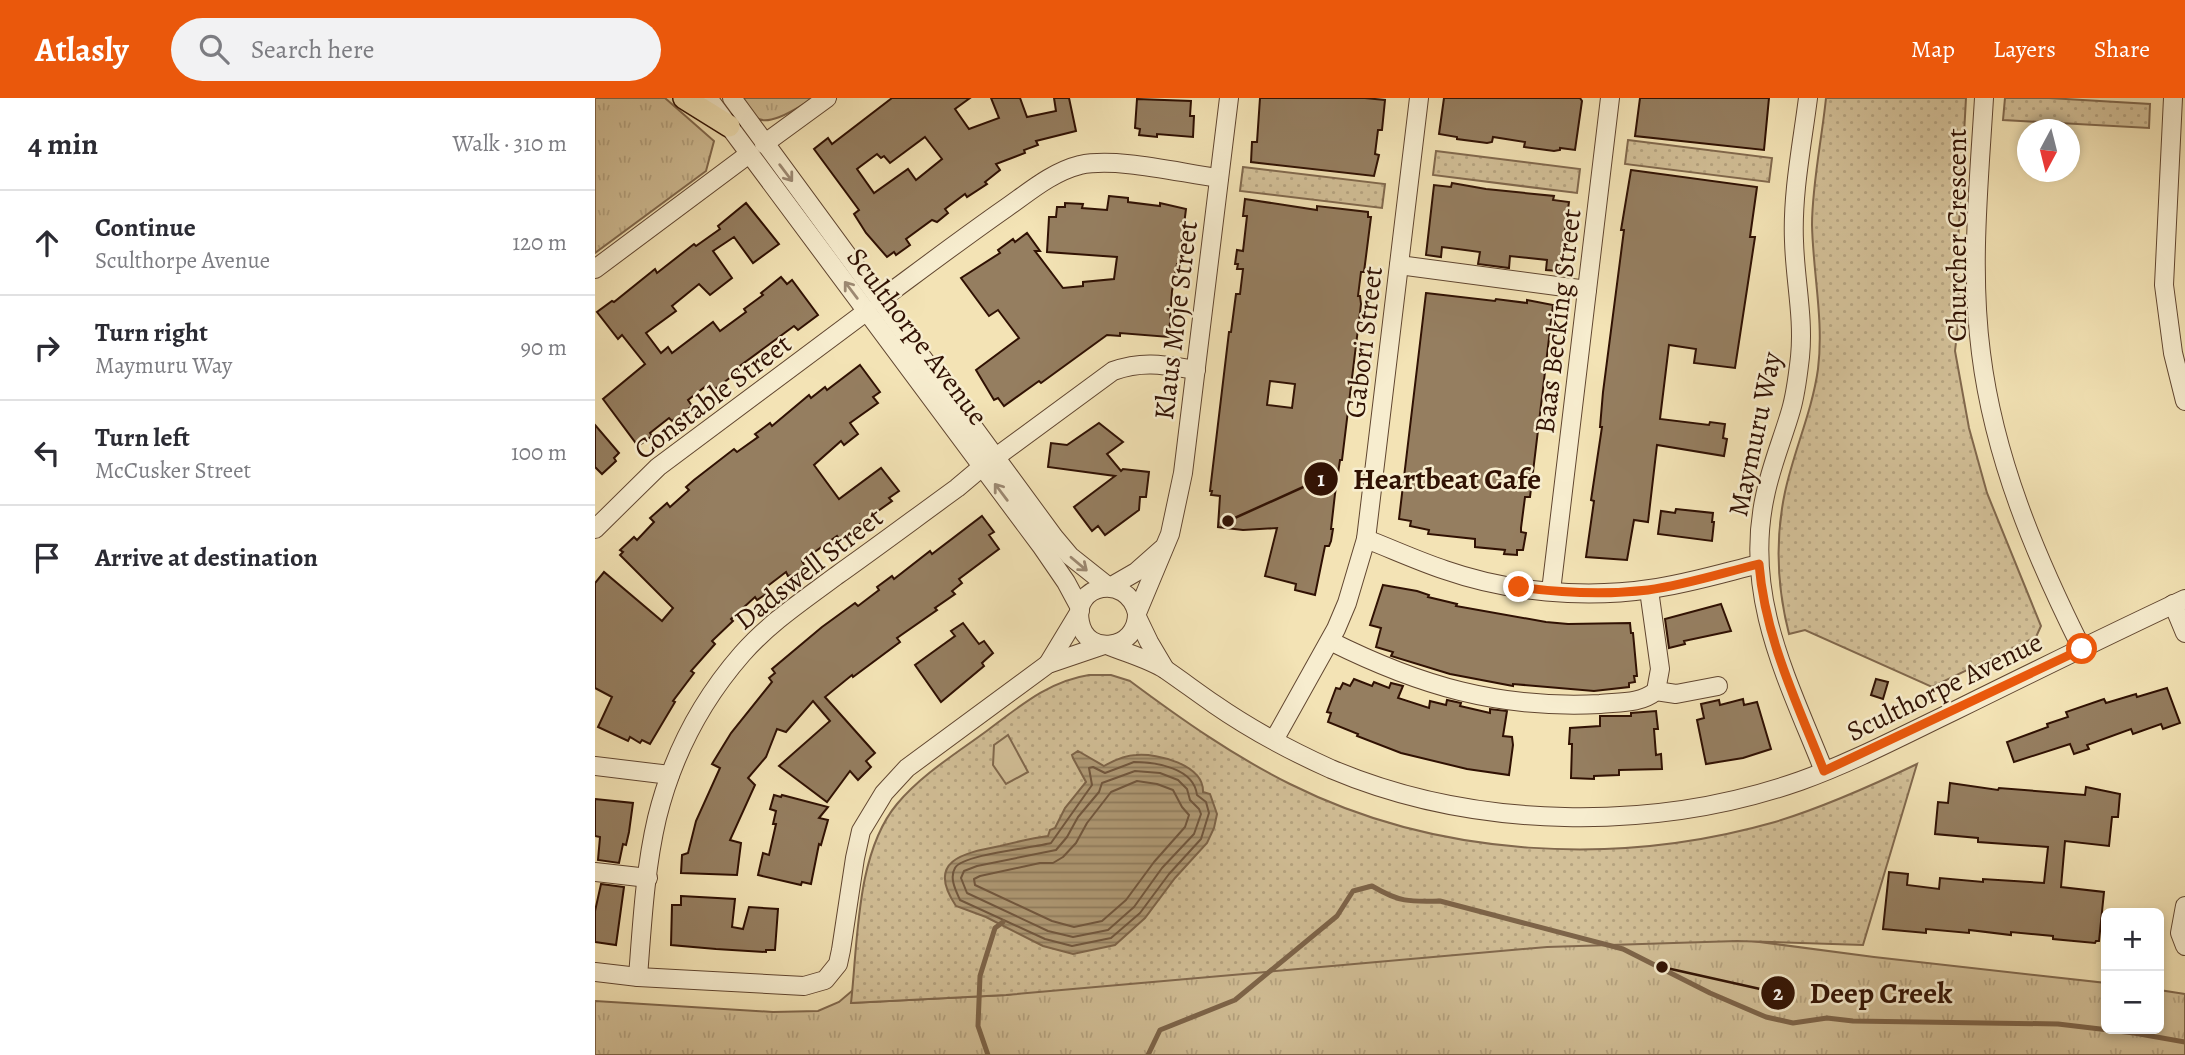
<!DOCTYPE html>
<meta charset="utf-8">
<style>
body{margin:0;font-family:Alegreya,serif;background:#f2f2f3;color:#2b2b33}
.controls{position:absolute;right:21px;bottom:21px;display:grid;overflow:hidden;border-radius:10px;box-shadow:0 4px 10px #0003}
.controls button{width:63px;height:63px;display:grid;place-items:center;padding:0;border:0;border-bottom:2px solid #e1e1e2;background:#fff;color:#2b2b33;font:35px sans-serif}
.compass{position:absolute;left:1422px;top:21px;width:63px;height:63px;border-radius:50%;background:#fff;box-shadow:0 4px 10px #0003;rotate:187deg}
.stop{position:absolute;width:21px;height:21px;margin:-16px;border:5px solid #ea580c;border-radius:50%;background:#fff}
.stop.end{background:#ea580c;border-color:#fff;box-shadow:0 2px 7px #0008}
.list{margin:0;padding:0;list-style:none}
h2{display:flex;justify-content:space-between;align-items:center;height:91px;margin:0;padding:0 28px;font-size:30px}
h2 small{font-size:23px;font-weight:400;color:#7c7c81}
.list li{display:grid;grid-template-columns:46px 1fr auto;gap:21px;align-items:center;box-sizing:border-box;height:105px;padding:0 28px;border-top:2px solid #e1e1e2}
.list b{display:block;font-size:26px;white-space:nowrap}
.list p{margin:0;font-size:23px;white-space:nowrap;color:#7c7c81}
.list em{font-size:23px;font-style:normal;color:#7c7c81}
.icon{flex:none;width:38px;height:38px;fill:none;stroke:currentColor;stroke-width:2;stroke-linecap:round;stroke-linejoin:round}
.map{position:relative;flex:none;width:1590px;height:957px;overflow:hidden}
header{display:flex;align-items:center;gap:42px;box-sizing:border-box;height:98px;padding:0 35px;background:#ea580c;color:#fff}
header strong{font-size:33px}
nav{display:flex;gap:38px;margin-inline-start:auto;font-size:24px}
.search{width:490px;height:63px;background:#f2f2f3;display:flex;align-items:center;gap:18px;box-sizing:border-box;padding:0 24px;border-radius:38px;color:#7c7c81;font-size:26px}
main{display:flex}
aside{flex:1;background:#fff}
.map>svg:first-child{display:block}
.grass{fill:url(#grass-tufts);stroke:#81684d;stroke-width:2}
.park{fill:url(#park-dots);stroke:#81684d;stroke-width:2}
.garden{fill:#d2bf97;stroke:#81684d;stroke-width:2}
.water{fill:url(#water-rules);stroke:#7d6449;stroke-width:2}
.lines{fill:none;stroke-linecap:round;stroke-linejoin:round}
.shore{stroke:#70563e;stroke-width:2}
.stream{stroke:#7d6449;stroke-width:5}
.building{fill:#957e60;stroke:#301103;stroke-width:2;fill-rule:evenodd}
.minor-casing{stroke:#614630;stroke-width:20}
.major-casing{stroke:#301103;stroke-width:24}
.minor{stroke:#f7edcf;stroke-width:18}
.major{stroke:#f3e3b5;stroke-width:21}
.oneway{stroke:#9d8a73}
.route{stroke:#ea580c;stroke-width:9}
.labels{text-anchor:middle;stroke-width:5;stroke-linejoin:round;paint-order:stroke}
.street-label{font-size:28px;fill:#301103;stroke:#f7edcf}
.leader{fill:none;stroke:#301103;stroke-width:2.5}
.callout-dot{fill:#301103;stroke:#f7edcf;stroke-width:2.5}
.mark-label{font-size:21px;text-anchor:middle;font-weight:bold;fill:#fff}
.callout-label{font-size:30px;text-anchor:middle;font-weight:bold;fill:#301103;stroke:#f7edcf;stroke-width:5;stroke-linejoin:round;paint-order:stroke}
</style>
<header>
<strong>Atlasly</strong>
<div class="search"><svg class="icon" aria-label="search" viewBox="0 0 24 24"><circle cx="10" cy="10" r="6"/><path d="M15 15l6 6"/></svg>Search here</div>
<nav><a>Map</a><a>Layers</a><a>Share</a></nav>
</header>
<main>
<aside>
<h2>4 min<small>Walk · 310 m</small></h2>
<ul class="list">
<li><svg class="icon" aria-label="ahead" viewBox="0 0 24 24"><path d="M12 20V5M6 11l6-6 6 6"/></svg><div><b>Continue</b><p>Sculthorpe Avenue</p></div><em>120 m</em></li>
<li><svg class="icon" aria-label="right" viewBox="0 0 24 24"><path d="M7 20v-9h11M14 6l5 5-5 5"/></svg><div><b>Turn right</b><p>Maymuru Way</p></div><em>90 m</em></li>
<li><svg class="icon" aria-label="left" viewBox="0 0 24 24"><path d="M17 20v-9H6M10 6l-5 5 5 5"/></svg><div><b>Turn left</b><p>McCusker Street</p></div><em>100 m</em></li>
<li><svg class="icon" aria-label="arrive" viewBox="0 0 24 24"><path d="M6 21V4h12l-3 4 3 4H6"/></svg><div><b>Arrive at destination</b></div></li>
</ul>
</aside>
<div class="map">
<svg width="1590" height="957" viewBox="0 0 1590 957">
<defs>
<pattern id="grass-tufts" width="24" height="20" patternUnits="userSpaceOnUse" patternTransform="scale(1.75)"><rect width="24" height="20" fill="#d2bf97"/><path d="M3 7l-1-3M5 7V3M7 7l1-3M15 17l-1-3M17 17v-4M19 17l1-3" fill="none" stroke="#b5a380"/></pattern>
<pattern id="park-dots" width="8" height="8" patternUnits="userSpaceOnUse" patternTransform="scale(1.75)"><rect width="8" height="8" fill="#d2bf97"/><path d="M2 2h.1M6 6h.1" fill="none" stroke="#b5a380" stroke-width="1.8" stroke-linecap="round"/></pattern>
<pattern id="water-rules" width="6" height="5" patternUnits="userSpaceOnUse" patternTransform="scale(1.75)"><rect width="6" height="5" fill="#b19c78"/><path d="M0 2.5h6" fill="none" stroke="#907e60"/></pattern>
</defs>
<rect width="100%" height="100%" fill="#f3e3b5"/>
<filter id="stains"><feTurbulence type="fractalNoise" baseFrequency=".00286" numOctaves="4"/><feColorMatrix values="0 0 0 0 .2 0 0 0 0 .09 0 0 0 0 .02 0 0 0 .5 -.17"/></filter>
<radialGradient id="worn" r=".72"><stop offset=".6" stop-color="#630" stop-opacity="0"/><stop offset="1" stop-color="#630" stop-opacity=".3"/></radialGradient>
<!-- grass -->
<g class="grass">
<path d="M0 0H70L119 43 111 73 0 155Z"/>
<path d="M146 0H219C206 7 174 31 160 19 155 14 151 6 146 0Z"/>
<path d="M975 819 1279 859 1511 885V931H1564V892L1590 896V957H0V903L178 914 223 913 244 904 258 892 257 905 411 897Z"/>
</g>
<!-- park -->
<g class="park">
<path d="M1231 0H1371L1363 145 1364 219 1360 253 1374 330 1392 395 1446 528 1441 539 1337 589 1210 532 1194 536C1182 489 1180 441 1190 394 1199 352 1217 314 1223 271 1229 223 1218 175 1217 127 1217 87 1227 40 1231 0Z"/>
<path d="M1410 0H1454L1555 6 1554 30 1408 22Z"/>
<path d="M1033 42 1177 60 1174 84 1030 66Z"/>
<path d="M841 53 985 71 982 95 838 77Z"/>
<path d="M648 69 790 86 787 110 645 93Z"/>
<path d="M494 577H516L535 583C586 621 637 657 695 686 843 760 1022 769 1180 724 1229 709 1276 688 1322 666L1268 847 1142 843 952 849 411 897 256 905C263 843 261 755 302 706 327 676 362 655 393 632 425 608 454 583 494 577Z"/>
</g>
<!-- garden -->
<path class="garden" d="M413 637 433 674 411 686 398 667 399 647Z"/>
<!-- water -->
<path class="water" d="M483 653 509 668C518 663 530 657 541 657 563 655 609 667 608 694L615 696 622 716 619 730 612 745 580 780 550 820 520 847 478 856 448 848 391 819 361 808C330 762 369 755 405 748 421 744 437 740 453 738L455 732 460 730 470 710 491 684 478 660 477 657Z"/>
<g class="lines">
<!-- shore -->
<g class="shore">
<path d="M539 664C561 664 599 670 602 697L611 704 614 715 606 741 574 776 545 815 516 840 477 848 450 841 365 802C361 793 354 780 360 770 368 756 439 750 456 745L497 687 494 670 498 669 510 675Z"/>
<path d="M540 673 565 675 583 682 592 691 595 702 604 711 606 716 599 736 567 770 539 809 513 832 478 839 453 833 372 795 366 780 369 773 382 768 461 752 472 739 483 719 504 694 507 685Z"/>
<path d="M542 683 562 686 578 692 587 709 594 717 590 729 559 764 531 802 507 823 479 829 457 823 380 787 379 781 385 778 445 765H458L468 759 481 745 492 725 516 694Z"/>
</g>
<!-- stream -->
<g class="stream">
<path d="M393 957 383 928 385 878 400 830 408 824"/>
<path d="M553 957 565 932 640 902 742 818 758 793 777 788C804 804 814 804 845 803L1028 851 1115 895 1171 919 1198 925 1232 920 1258 923 1463 926 1539 935 1590 944"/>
</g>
</g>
<!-- building -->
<g class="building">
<path d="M297 0H375L360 11 374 31 404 20 396 0H425L432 19 461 13 459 0H474L481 33 441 43 443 47 429 52 430 55 401 66 405 72 390 84 392 86 372 99 370 96 350 111 353 115 342 124 337 122 311 141 315 147 301 157 299 154 292 159 271 135 259 116 264 112 219 51 233 40 237 46ZM330 39 347 61 321 82 313 71 279 95 262 71 282 56 286 60 289 58 295 65Z"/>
<path d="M665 0H770L790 2 787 32H783L780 56 784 57 779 78 656 64 657 44H662Z"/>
<path d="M849 0H985L987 3 980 52 965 50V52L959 53 929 49 930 44 898 39 897 44 892 45 862 41V39L844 36Z"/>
<path d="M1045 0H1174L1169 52 1040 38Z"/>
<path d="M542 1 596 3 595 18H599L598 39 562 36V39L544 37 545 31 540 30Z"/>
<path d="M1036 72 1162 89 1155 139H1160L1140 270 1099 265 1101 251 1074 247 1065 321 1114 327 1115 324 1130 326 1128 340 1132 341 1129 358 1062 347 1053 424 1039 422 1032 462 991 459 999 403 996 402 1007 329H1005L1008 294 1029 132H1026Z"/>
<path d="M857 85 891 91 959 98 958 102 974 104 964 173 951 172 952 162 915 158 914 170 883 166 885 154 870 152 847 149 846 159 831 157 839 87 856 89Z"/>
<path d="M514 98 533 100V104L565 108V105L591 111 584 166H582L577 193 574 239 525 235V238L512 237 446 285 444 283 409 308 403 300 399 302 381 272 424 240 403 212 394 218 366 180 405 155 403 152 418 141 420 144 432 135 445 153H440L468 190 488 188V184L519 181 522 159 452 154 454 119H461L462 109H470V105L488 106 487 110 512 112Z"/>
<path d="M650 101 722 112V108L773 114V119H776L769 174H766L763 198H765L766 206 747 362H745L740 396 736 431H738L736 443 734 448H730L720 497 700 492 701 486 670 478 682 430 648 432 623 429 625 398 616 397 617 393H615L634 234H636L641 196H645L648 171H642L643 166H640L642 152 648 153 652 118H648ZM675 283 700 286 697 310 672 307Z"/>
<path d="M151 105 184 146 158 165 139 139 118 153 137 180 115 197 104 186 77 208 81 213 51 235 66 255 73 249 77 255 118 224 125 233 151 214 149 211 168 197 166 195 186 179 192 186 197 182 223 217 203 232 199 228 176 245 138 273 140 276 120 291 115 285 93 302 97 308 77 323 74 320 55 335 57 338 43 348 8 301 50 266 27 237 23 241 2 214 17 203 19 204 60 171 62 175 99 146 101 148 125 131 123 128Z"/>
<path d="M831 195 900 203 901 201 932 205V202L958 207 935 399H930L926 430V434L931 435 928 452H922V457L909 456 910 452 880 449V441L833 436 834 432 815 428 816 423 804 421Z"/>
<path d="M265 267 285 294 278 299 283 305 255 325 263 336 249 347 246 343 219 367 244 401 286 370 304 393 294 400 297 403 244 441 242 438 207 463 210 468 198 477 193 478 191 474 170 490 174 494 162 502 160 499 136 521 138 523 117 543 120 546 96 573 99 575 78 603 80 604 55 646 47 642 45 645 35 639 33 643 3 629 17 599 0 590V485L9 474 67 523 78 510 25 457 28 454 25 452 39 439 42 442 59 424 55 420 72 405 75 409 94 392 91 389 99 382 139 351 142 354 163 339 160 336 175 325 177 328 214 297 216 300 230 289 232 292Z"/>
<path d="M504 325 528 344 512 356 526 373 528 371 554 374 551 399H545L544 412 510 437 503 428 497 433 479 409 520 378 453 369 456 345 472 347Z"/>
<path d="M0 327 24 355 19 360 21 363 7 376 0 369Z"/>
<path d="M1081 411 1118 415 1117 424H1119L1117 443 1063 436 1066 413 1080 415Z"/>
<path d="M387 418 399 434 394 437 404 451 364 481 367 485 357 493 360 496 340 510 342 512 302 540 305 544 258 579 257 577 230 599 280 655 271 663 276 669 263 682 255 673 232 704 184 668 235 623 218 603 191 634 182 631 171 659 153 680 160 687 135 742 146 745 142 777 86 775 87 757 93 755 101 723 125 670 117 666 136 635 177 584 174 580 180 575 177 571 227 529 260 505 263 508 284 492 282 489 297 478 299 481 335 453 337 456Z"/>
<path d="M788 487 822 493 834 497 833 499 862 506 861 508 951 524 973 526 1035 525 1036 535H1038L1042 578H1039L1040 584 1034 585V589L999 593 918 586V588L855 576 796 558 798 554 781 549 786 530 775 527Z"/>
<path d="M1126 506 1136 533 1089 543 1090 546 1074 550 1070 521Z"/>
<path d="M368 525 384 546 389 543 398 555 387 565 389 568 346 604 320 567 360 538 356 533Z"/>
<path d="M759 581 777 588 779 584 794 590 796 585 808 588 803 600 834 610 835 603 851 607 852 602 866 605 865 608 895 615V611L912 613 908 638 917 639 918 647 914 677 872 671 806 655 762 638 763 636 733 624 736 615 732 614 741 590 745 591 748 585 755 588Z"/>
<path d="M1281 581 1293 584 1288 601 1276 597Z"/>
<path d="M1572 590 1585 625 1568 631 1566 626 1538 636 1536 631 1492 647 1494 651 1479 656 1475 646 1419 664 1412 644 1453 629 1452 626 1473 619 1471 614 1509 601 1511 605 1541 596 1542 599Z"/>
<path d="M1148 601 1149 607 1162 604 1176 651 1148 660 1111 666 1102 622 1109 620 1106 606 1124 602 1125 607Z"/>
<path d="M1061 613 1063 631H1059L1061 657 1066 656 1067 671 1024 672V677L999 678V681L976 680 977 646H974L975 630 1005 628V618H1036V615Z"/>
<path d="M1355 685 1403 692 1404 690 1490 697 1491 689 1525 696 1523 719H1517L1514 748 1470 743 1466 789 1509 794 1504 843H1501L1500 845 1458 841V838L1416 834V837L1374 832V835L1331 831V835L1288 831 1294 774 1313 776 1312 787 1344 791 1345 780 1388 784V781L1449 785 1453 749 1383 744V740L1340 736 1343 704 1353 705Z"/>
<path d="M179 697 186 699 187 697 233 709 224 720 233 722 226 747 224 746 216 786 207 784 206 787 163 777 168 755 174 757 181 726H178L181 713 175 711Z"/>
<path d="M0 701 38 705 34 734 31 747 28 746 24 765 3 762 5 739 0 738Z"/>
<path d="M6 786 29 789 21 847 0 844V813Z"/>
<path d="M86 798 140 801 137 829 148 831 154 809 183 811 180 852H171V854L121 851 76 847 77 807H86Z"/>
</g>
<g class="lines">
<!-- minor casing -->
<g class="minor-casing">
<g id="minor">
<path d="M113 0 447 449 471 484 485 510"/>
<path d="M137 0 459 439 475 458 514 489"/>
<path d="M1213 0C1207 47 1197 96 1199 143 1200 182 1209 220 1205 259 1203 276 1201 295 1196 312 1188 340 1176 368 1170 398 1148 499 1193 582 1229 673"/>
<path d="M1389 0C1384 84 1375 171 1386 255 1399 360 1440 457 1487 551"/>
<path d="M1578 0 1569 187 1578 255 1590 303"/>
<path d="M169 46 232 0"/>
<path d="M804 167 992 192"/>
<path d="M0 171 154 56"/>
<path d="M285 202C327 171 368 140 411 110 434 94 457 74 485 67 522 59 585 75 624 80"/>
<path d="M401 359 518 273C548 262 570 267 601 272"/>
<path d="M0 431 63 369 272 213"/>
<path d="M771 441C797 451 823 463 850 472 913 494 989 501 1055 491 1092 486 1128 475 1164 466"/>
<path d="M515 489 541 474 567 451"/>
<path d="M956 493 1015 0"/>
<path d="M1578 506 1590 535"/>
<path d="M542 515C532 475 477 486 485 524 491 559 543 552 542 515L575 436 588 375 634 0"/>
<path d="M542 519 554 544 570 571"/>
<path d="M735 543C825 588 904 611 1005 606 1025 604 1045 606 1061 593L1065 571 1054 492"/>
<path d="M512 547C531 555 554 561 571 572 587 583 603 595 619 606 655 631 696 653 736 671 880 732 1059 734 1205 683 1258 664 1309 637 1359 613 1436 575 1513 537 1590 501"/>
<path d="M453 566 485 513"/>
<path d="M1061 593 1081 596 1123 588"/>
<path d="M679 642 741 531 752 505 771 441 824 0"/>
<path d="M0 668 75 677"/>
<path d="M0 774 53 780"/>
<path d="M1590 808 1585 835 1590 848"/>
<path d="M0 874 43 879 209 888 230 882 243 866 246 852 260 760 266 733 289 695 312 670 453 566 509 547"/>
<path d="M43 879C47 827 50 771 62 720 77 659 106 603 147 556 174 525 209 502 241 478 282 449 322 419 362 390L387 369"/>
</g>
</g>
<!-- major casing -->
<g class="major-casing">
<path id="major" d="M89 0 134 28"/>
</g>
<!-- minor -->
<use href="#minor" class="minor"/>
<!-- major -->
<use href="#major" class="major"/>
</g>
<!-- one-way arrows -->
<defs><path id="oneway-shaft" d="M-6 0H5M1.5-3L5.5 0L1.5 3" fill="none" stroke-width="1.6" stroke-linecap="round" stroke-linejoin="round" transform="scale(1.75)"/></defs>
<g class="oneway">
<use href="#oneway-shaft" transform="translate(191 75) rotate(53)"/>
<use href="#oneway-shaft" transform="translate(256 192) rotate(-127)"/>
<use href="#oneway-shaft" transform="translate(406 394) rotate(-127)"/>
<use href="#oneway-shaft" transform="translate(484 466) rotate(40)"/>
</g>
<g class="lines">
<!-- route -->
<path class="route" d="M924 489C967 495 1010 497 1053 492 1091 487 1127 475 1164 466 1170 540 1202 605 1229 673L1487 551"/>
</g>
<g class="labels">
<!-- street labels -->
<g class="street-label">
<text transform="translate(1361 137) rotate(-90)" y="10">Churcher Crescent</text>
<text transform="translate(580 222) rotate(-83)" y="10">Klaus Moje Street</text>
<text transform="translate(962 223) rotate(-83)" y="10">Baas Becking Street</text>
<text transform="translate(323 238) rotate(53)" y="10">Sculthorpe Avenue</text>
<text transform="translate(768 244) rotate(-83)" y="10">Gabori Street</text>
<text transform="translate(117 298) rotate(-37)" y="10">Constable Street</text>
<text transform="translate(1159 336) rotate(-78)" y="10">Maymuru Way</text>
<text transform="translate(213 470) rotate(-38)" y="10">Dadswell Street</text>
<text transform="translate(1349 588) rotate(-26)" y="10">Sculthorpe Avenue</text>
</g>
</g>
<!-- callouts -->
<path class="leader" d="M633 423L726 381M1067 869L1183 895"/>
<g class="callout-dot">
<circle cx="633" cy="423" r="7"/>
<circle cx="1067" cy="869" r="7"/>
<circle cx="726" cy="381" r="18"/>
<circle cx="1183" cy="895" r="18"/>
</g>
<g class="mark-label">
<text x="726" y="388">1</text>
<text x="1183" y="902">2</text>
</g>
<g class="callout-label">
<text x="852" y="391">Heartbeat Cafe</text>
<text x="1286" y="905">Deep Creek</text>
</g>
<rect width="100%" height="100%" filter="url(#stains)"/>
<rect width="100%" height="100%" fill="url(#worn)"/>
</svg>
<div class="controls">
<button>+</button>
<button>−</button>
</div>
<svg class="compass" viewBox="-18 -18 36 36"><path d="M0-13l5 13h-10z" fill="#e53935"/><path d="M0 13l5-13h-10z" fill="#7c7c81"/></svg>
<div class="stop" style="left:1487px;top:551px"></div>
<div class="stop end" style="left:924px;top:489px"></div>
</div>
</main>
